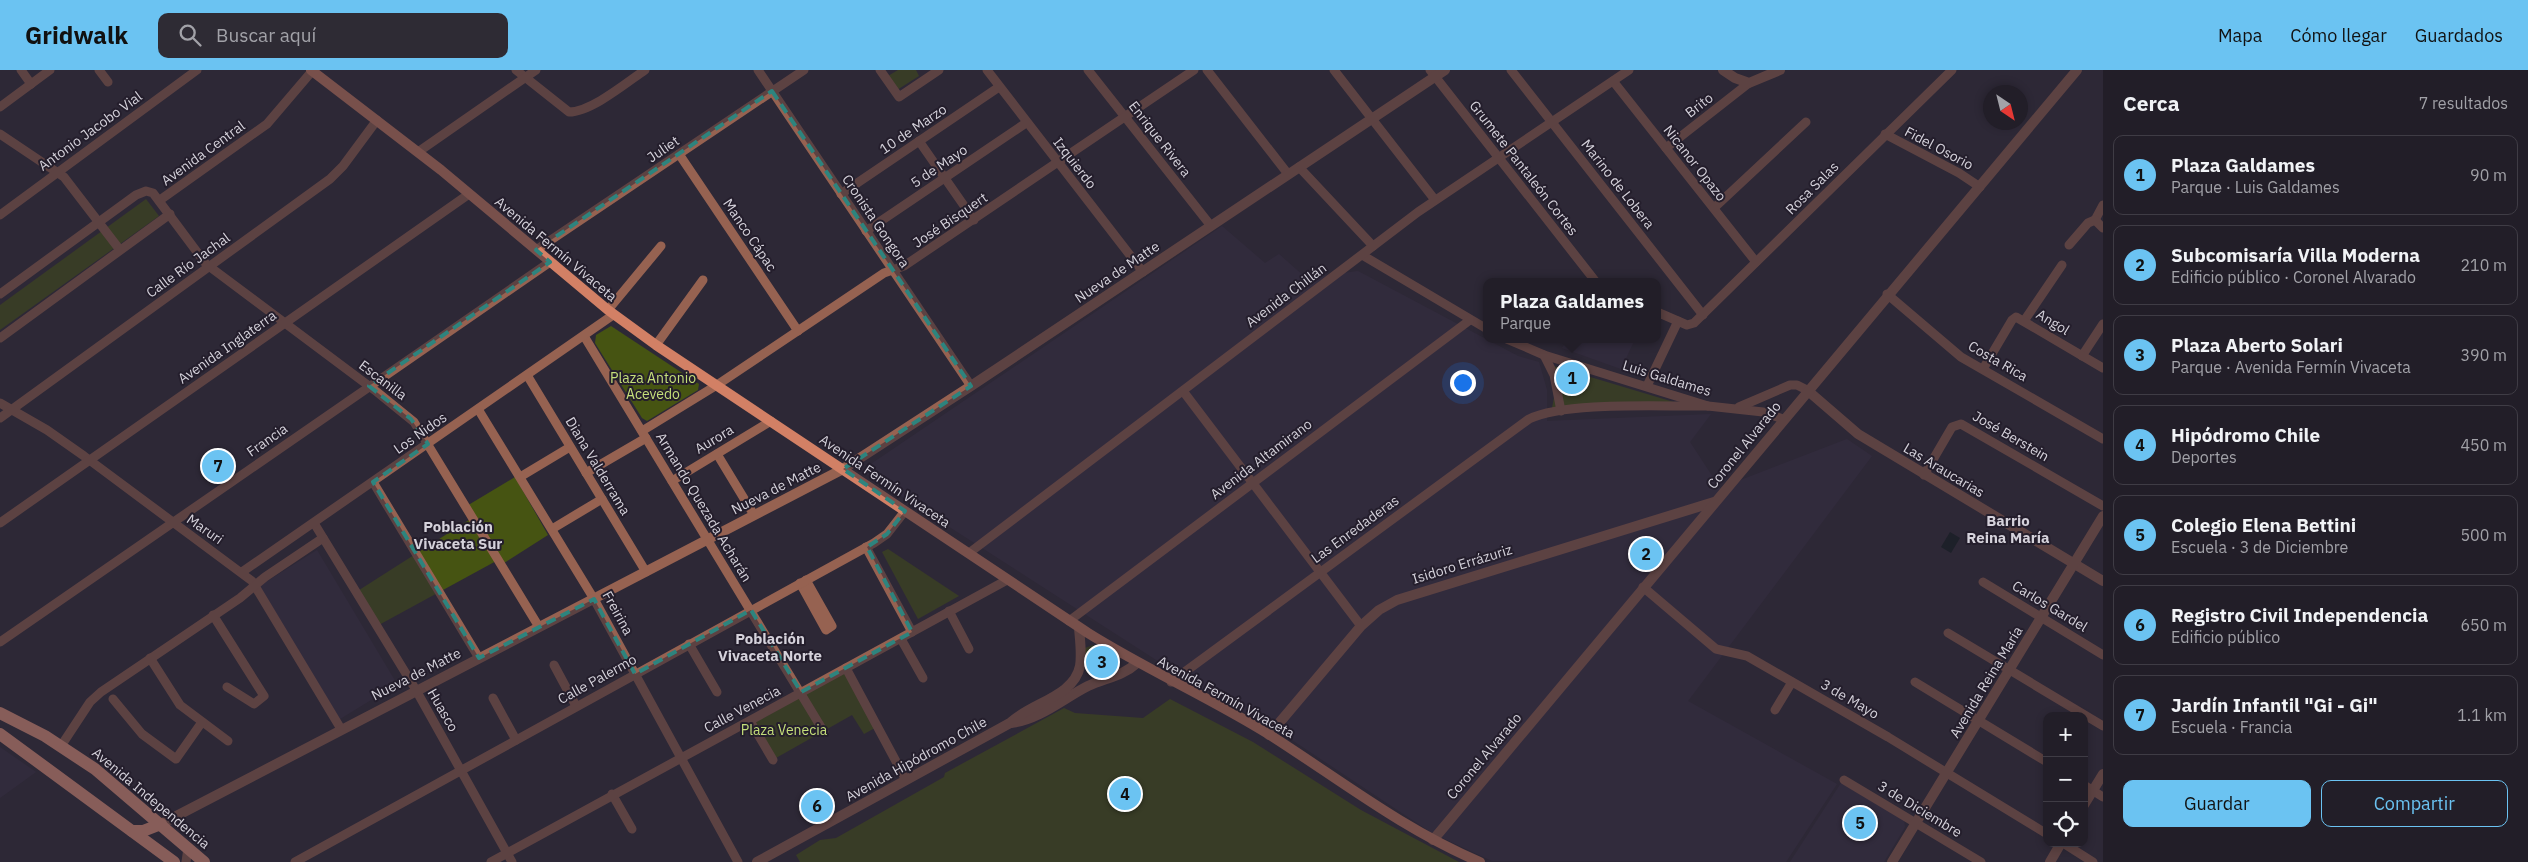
<!DOCTYPE html>
<html lang="es">
<meta charset="utf-8">
<style>
body{margin:0;font-family:"IBM Plex Sans",sans-serif;background:#2e2b34;color:#f1f3f6}
.controls{position:absolute;right:15px;bottom:15px;display:grid;overflow:hidden;border-radius:10px;box-shadow:0 2px 8px #0003}
.controls button{width:45px;height:45px;display:grid;place-items:center;padding:0;border:0;border-bottom:1px solid #3f3c45;background:#221e28;color:#f1f3f6;font:25px sans-serif}
.compass{position:absolute;left:1983px;top:15px;width:45px;height:45px;border-radius:50%;background:#221e28;box-shadow:0 2px 8px #0003;rotate:145deg}
.you{position:absolute;left:1462px;top:312px;width:18px;height:18px;margin:-12px;border:4px solid #fff;border-radius:50%;background:#1a73e8;box-shadow:0 0 0 8px #1a73e833}
.badge{display:grid;place-items:center;width:32px;height:32px;border-radius:50%;background:#6bc3f2;color:#111;font-size:16px;font-weight:700}
.pin{position:absolute;translate:-50% -50%;border:2px solid #fff;box-shadow:0 1px 5px #0006}
.popup{position:absolute;left:1483px;top:208px;width:178px;height:65px;box-sizing:border-box;display:grid;place-content:center;border-radius:10px;background:#221e28;filter:drop-shadow(0 1px 4px #0005);font-size:16px;white-space:nowrap;color:#a2a2a8}
.popup b{font-size:19px;color:#f1f3f6}
.popup::after{content:'';position:absolute;left:50%;top:100%;margin-left:-10px;border:10px solid transparent;border-top-color:#221e28}
.list{margin:0;padding:0;list-style:none}
h2{display:flex;justify-content:space-between;align-items:center;height:65px;margin:0;padding:0 20px;font-size:21px}
h2 small{font-size:16px;font-weight:400;color:#a2a2a8}
.list li{display:grid;grid-template-columns:32px 1fr auto;gap:15px;align-items:center;box-sizing:border-box;height:80px;margin:0 10px 10px;padding:0 10px;border:1px solid #3f3c45;border-radius:10px}
.list b{display:block;font-size:19px;white-space:nowrap}
.list p{margin:0;font-size:16px;white-space:nowrap;color:#a2a2a8}
.list em{font-size:16px;font-style:normal;color:#a2a2a8}
.actions{display:flex;gap:10px;padding:15px 20px}
.actions a{flex:1;padding:11px 0;border:1px solid #6bc3f2;border-radius:10px;text-align:center;font-size:18px;color:#6bc3f2}
.actions .main{background:#6bc3f2;color:#111}
.icon{flex:none;width:28px;height:28px;fill:none;stroke:currentColor;stroke-width:2;stroke-linecap:round;stroke-linejoin:round}
.map{position:relative;flex:none;width:2103px;height:792px;overflow:hidden}
header{display:flex;align-items:center;gap:30px;box-sizing:border-box;height:70px;padding:0 25px;background:#6bc3f2;color:#111}
header strong{font-size:24px}
nav{display:flex;gap:28px;margin-inline-start:auto;font-size:18px}
.search{width:350px;height:45px;background:#2e2b34;display:flex;align-items:center;gap:12px;box-sizing:border-box;padding:0 18px;border-radius:10px;color:#a2a2a8;font-size:19px}
main{display:flex}
aside{flex:1;background:#221e28}
.map>svg:first-child{display:block}
.built{fill:#372f44}
.green{fill:#465412}
.water{fill:#091719}
.lines{fill:none;stroke-linecap:round;stroke-linejoin:round}
.minor{stroke:#966251;stroke-width:9}
.tertiary{stroke:#966251;stroke-width:10}
.secondary{stroke:#d28065;stroke-width:10}
.primary{stroke:#f49e83;stroke-width:12}
.marked{fill:none;stroke:#2d847e;stroke-width:4;stroke-dasharray:10 6;stroke-linejoin:round}
.labels{text-anchor:middle;stroke-width:4;stroke-linejoin:round;paint-order:stroke}
.street-label{font-size:14px;fill:#d5d2db;stroke:#241e2c}
.park-label{font-size:14px;fill:#c5df7a;stroke:#241e2c}
.neighbourhood-label{font-size:15px;font-weight:bold;fill:#d5d2db;stroke:#241e2c}
</style>
<header>
<strong>Gridwalk</strong>
<div class="search"><svg class="icon" aria-label="search" viewBox="0 0 24 24"><circle cx="10" cy="10" r="6"/><path d="M15 15l6 6"/></svg>Buscar aquí</div>
<nav><a>Mapa</a><a>Cómo llegar</a><a>Guardados</a></nav>
</header>
<main>
<div class="map">
<svg width="2103" height="792" viewBox="0 0 2103 792">
<rect width="100%" height="100%" fill="#2d2836"/>
<!-- built -->
<g class="built">
<path d="M1222 156 1265 193 1279 184 1306 208 1358 201 1518 286 1539 292 1547 320V351L1711 344 1690 372 1720 418 1847 369 1872 386 1688 631 1837 714 1786 792 1492 791 1432 763 1277 660 1192 613 864 402 865 398Z"/>
<path d="M1568 269H1635L1621 299 1562 278Z"/>
<path d="M219 385 230 400 218 408 207 393Z"/>
<path d="M317 480 397 614 340 649 258 517Z"/>
<path d="M0 677 36 702 0 728Z"/>
<path d="M1841 713 1904 750 1905 757 1884 792H1790Z"/>
</g>
<!-- green -->
<g class="green">
<path d="M898 0H916L919 6 897 20 888 6Z"/>
<path d="M146 129 159 146 0 260V235Z"/>
<path d="M611 256 699 314 698 320 647 351 642 348 595 273 596 265Z"/>
<path d="M1547 294 1677 333 1551 343 1555 322Z"/>
<path d="M515 407 548 465 501 495 498 490 377 556 356 522 472 448 465 437Z"/>
<path d="M888 479 959 526 918 549 882 482Z"/>
<path d="M1093 575 1118 590 1119 598 1117 601 1093 607C1081 601 1085 589 1085 578Z"/>
<path d="M842 604H846L875 658 864 664 852 645 776 688 755 654 756 652Z"/>
<path d="M1170 629 1253 672 1361 740 1459 792H800L796 785 820 770 836 768 944 707 945 703 1064 638 1075 643 1143 648Z"/>
</g>
<!-- water -->
<path class="water" d="M1950 462 1960 468 1951 483 1941 477Z"/>
<g class="lines">
<!-- minor -->
<g class="minor">
<path d="M21 0 31 14"/>
<path d="M99 0 108 12"/>
<path d="M516 0 569 42C591 42 626 13 645 0"/>
<path d="M758 0 971 316"/>
<path d="M880 0 899 27 939 0"/>
<path d="M987 0 1143 202"/>
<path d="M1088 0 1211 156"/>
<path d="M1207 0 1288 104"/>
<path d="M1334 0 1435 130"/>
<path d="M1430 0 1596 212"/>
<path d="M1511 0 1703 245"/>
<path d="M1613 11 1756 192"/>
<path d="M0 37 50 0"/>
<path d="M0 64 64 107 120 180"/>
<path d="M1885 64 1959 103 1980 117"/>
<path d="M919 71 974 150"/>
<path d="M1666 78 1749 13"/>
<path d="M418 82 536 0"/>
<path d="M679 84 798 261"/>
<path d="M1299 97 1373 176"/>
<path d="M841 124 999 17"/>
<path d="M160 130 267 54 313 0"/>
<path d="M1714 138 1806 52"/>
<path d="M0 145 197 0"/>
<path d="M2095 150 2103 135"/>
<path d="M2095 150 2103 158"/>
<path d="M866 161 1026 53"/>
<path d="M2069 175 2088 153 2095 150"/>
<path d="M536 180 804 0"/>
<path d="M1362 185 1487 259"/>
<path d="M0 224 136 125 146 121 153 123 206 194 377 322 414 352 539 557"/>
<path d="M1887 224 1961 287 2103 369"/>
<path d="M608 240 661 176"/>
<path d="M1657 242 1687 255 1694 253 1952 0"/>
<path d="M2024 251 2062 195"/>
<path d="M584 266 824 662"/>
<path d="M0 268 170 144"/>
<path d="M1507 269 1544 285 1708 336 1763 342 1783 349"/>
<path d="M656 275 703 210"/>
<path d="M1544 285 1554 305 1561 341"/>
<path d="M2082 286 2103 254"/>
<path d="M1983 299 2012 250 2016 247 2103 298"/>
<path d="M527 305 646 502"/>
<path d="M1647 316 1678 251"/>
<path d="M1183 321 1361 556"/>
<path d="M0 333 47 360 84 386 252 511 341 659"/>
<path d="M1739 337 1790 315H1797L1807 320"/>
<path d="M478 339 594 529 738 792"/>
<path d="M0 348 330 109 343 96 377 50"/>
<path d="M642 361 717 315 884 203 904 196 1194 0"/>
<path d="M717 384 754 445"/>
<path d="M586 403 646 368"/>
<path d="M1924 405 1952 357 1961 354 2103 436"/>
<path d="M520 407 570 377"/>
<path d="M672 411 771 351"/>
<path d="M373 412 479 588"/>
<path d="M0 453 469 124"/>
<path d="M314 453 416 620 512 792"/>
<path d="M552 459 602 429"/>
<path d="M866 477 912 562"/>
<path d="M969 483 1418 142 1629 0"/>
<path d="M242 502 613 245"/>
<path d="M1983 512 2103 585"/>
<path d="M800 513 826 560 832 556 806 510"/>
<path d="M1643 517 1716 579 1747 586 1888 667 2047 764"/>
<path d="M949 541 969 579"/>
<path d="M213 545 264 626 254 634 227 617"/>
<path d="M1069 551 1470 250"/>
<path d="M1948 563 2103 656"/>
<path d="M901 569 923 608"/>
<path d="M0 572 550 192"/>
<path d="M689 574 717 622"/>
<path d="M150 588 180 635 228 671"/>
<path d="M554 595 576 636"/>
<path d="M846 598 906 710"/>
<path d="M1171 612 1529 349C1567 331 1663 337 1708 336"/>
<path d="M1915 612 2047 692"/>
<path d="M493 628 516 670"/>
<path d="M113 629 142 664 176 689 202 652"/>
<path d="M1775 640 1792 612"/>
<path d="M750 651 773 690"/>
<path d="M61 676 90 632 101 622 240 528 265 507 323 468"/>
<path d="M1844 710 1981 792"/>
<path d="M2084 715 2103 727"/>
<path d="M612 724 632 759"/>
<path d="M2063 773 2093 792"/>
<path d="M186 792 188 778"/>
<path d="M295 792 874 473 887 464 905 441"/>
<path d="M491 792 1007 510"/>
</g>
<!-- tertiary -->
<g class="tertiary">
<path d="M1723 0 1735 8 1749 13 1780 0"/>
<path d="M1807 320 1858 364 2103 511"/>
<path d="M1011 653C1039 650 1064 628 1088 616 1105 608 1123 606 1137 593"/>
<path d="M1269 665 1361 556 1379 540 1397 530 1714 432"/>
<path d="M2084 735 2103 704"/>
<path d="M161 754 843 399 971 316 1445 0"/>
<path d="M1433 770 2077 0"/>
<path d="M757 792 1010 653C1030 633 1074 627 1080 596 1082 584 1080 570 1079 558"/>
<path d="M1892 792 2103 446"/>
<path d="M2050 792 2061 773"/>
</g>
<!-- secondary -->
<path class="secondary" d="M311 0 441 100 608 240 656 275 1088 563C1147 600 1211 628 1270 665 1339 709 1404 760 1480 792"/>
<!-- primary -->
<g class="primary">
<path d="M0 643 45 666 95 699 204 792"/>
<path d="M0 664 174 792"/>
<path d="M132 761H143L161 754"/>
</g>
</g>
<!-- marked area -->
<path d="M0 0H2103V792H0ZM772 21 971 316 843 399 905 441 887 464 867 477 912 562 801 622 751 540 635 604 594 529 479 588 373 412 428 374 411 349 369 316 550 192 536 180Z" fill="#2d2836" fill-opacity=".55" fill-rule="evenodd"/>
<path class="marked" d="M772 21 971 316 843 399 905 441 887 464 867 477 912 562 801 622 751 540 635 604 594 529 479 588 373 412 428 374 411 349 369 316 550 192 536 180Z"/>
<g class="labels">
<!-- street labels -->
<g class="street-label">
<text transform="translate(1699 35) rotate(-38)" y="5">Brito</text>
<text transform="translate(913 59) rotate(-34)" y="5">10 de Marzo</text>
<text transform="translate(90 61) rotate(-36)" y="5">Antonio Jacobo Vial</text>
<text transform="translate(1160 69) rotate(52)" y="5">Enrique Rivera</text>
<text transform="translate(1939 78) rotate(28)" y="5">Fidel Osorio</text>
<text transform="translate(663 79) rotate(-34)" y="5">Juliet</text>
<text transform="translate(203 83) rotate(-36)" y="5">Avenida Central</text>
<text transform="translate(1075 93) rotate(52)" y="5">Izquierdo</text>
<text transform="translate(1695 93) rotate(52)" y="5">Nicanor Opazo</text>
<text transform="translate(939 96) rotate(-34)" y="5">5 de Mayo</text>
<text transform="translate(1524 98) rotate(52)" y="5">Grumete Pantaleón Cortes</text>
<text transform="translate(1618 114) rotate(52)" y="5">Marino de Lobera</text>
<text transform="translate(1812 118) rotate(-45)" y="5">Rosa Salas</text>
<text transform="translate(950 150) rotate(-34)" y="5">José Bisquert</text>
<text transform="translate(876 151) rotate(56)" y="5">Cronista Gongora</text>
<text transform="translate(750 165) rotate(56)" y="5">Manco Cápac</text>
<text transform="translate(556 179) rotate(40)" y="5">Avenida Fermín Vivaceta</text>
<text transform="translate(188 195) rotate(-36)" y="5">Calle Río Jachal</text>
<text transform="translate(1117 202) rotate(-34)" y="5">Nueva de Matte</text>
<text transform="translate(1286 225) rotate(-37)" y="5">Avenida Chillán</text>
<text transform="translate(2053 252) rotate(31)" y="5">Angol</text>
<text transform="translate(227 277) rotate(-35)" y="5">Avenida Inglaterra</text>
<text transform="translate(1998 291) rotate(30)" y="5">Costa Rica</text>
<text transform="translate(1667 308) rotate(17)" y="5">Luis Galdames</text>
<text transform="translate(383 310) rotate(37)" y="5">Escanilla</text>
<text transform="translate(420 363) rotate(-35)" y="5">Los Nidos</text>
<text transform="translate(2011 366) rotate(30)" y="5">José Berstein</text>
<text transform="translate(714 369) rotate(-31)" y="5">Aurora</text>
<text transform="translate(267 370) rotate(-35)" y="5">Francia</text>
<text transform="translate(1744 375) rotate(-51)" y="5">Coronel Alvarado</text>
<text transform="translate(1261 389) rotate(-37)" y="5">Avenida Altamirano</text>
<text transform="translate(598 396) rotate(59)" y="5">Diana Valderrama</text>
<text transform="translate(1944 400) rotate(31)" y="5">Las Araucarias</text>
<text transform="translate(885 411) rotate(34)" y="5">Avenida Fermín Vivaceta</text>
<text transform="translate(776 418) rotate(-27)" y="5">Nueva de Matte</text>
<text transform="translate(704 437) rotate(59)" y="5">Armando Quezada Acharán</text>
<text transform="translate(205 459) rotate(35)" y="5">Maruri</text>
<text transform="translate(1355 459) rotate(-36)" y="5">Las Enredaderas</text>
<text transform="translate(1462 494) rotate(-17)" y="5">Isidoro Errázuriz</text>
<text transform="translate(2050 536) rotate(31)" y="5">Carlos Gardel</text>
<text transform="translate(618 543) rotate(61)" y="5">Freirina</text>
<text transform="translate(416 604) rotate(-27)" y="5">Nueva de Matte</text>
<text transform="translate(597 609) rotate(-29)" y="5">Calle Palermo</text>
<text transform="translate(1986 612) rotate(-59)" y="5">Avenida Reina María</text>
<text transform="translate(1226 627) rotate(29)" y="5">Avenida Fermín Vivaceta</text>
<text transform="translate(1850 629) rotate(30)" y="5">3 de Mayo</text>
<text transform="translate(742 639) rotate(-28)" y="5">Calle Venecia</text>
<text transform="translate(443 640) rotate(60)" y="5">Huasco</text>
<text transform="translate(1484 686) rotate(-50)" y="5">Coronel Alvarado</text>
<text transform="translate(916 689) rotate(-29)" y="5">Avenida Hipódromo Chile</text>
<text transform="translate(151 728) rotate(40)" y="5">Avenida Independencia</text>
<text transform="translate(1920 739) rotate(31)" y="5">3 de Diciembre</text>
</g>
<!-- park labels -->
<g class="park-label">
<text x="653" y="313">Plaza Antonio<tspan x="653" dy="16">Acevedo</tspan></text>
<text x="784" y="665">Plaza Venecia</text>
</g>
<!-- neighbourhood labels -->
<g class="neighbourhood-label">
<text x="2008" y="456">Barrio<tspan x="2008" dy="17">Reina María</tspan></text>
<text x="458" y="462">Población<tspan x="458" dy="17">Vivaceta Sur</tspan></text>
<text x="770" y="574">Población<tspan x="770" dy="17">Vivaceta Norte</tspan></text>
</g>
</g>
</svg>
<div class="controls">
<button>+</button>
<button>−</button>
<button><svg class="icon" aria-label="locate" viewBox="0 0 24 24"><circle cx="12" cy="12" r="6"/><path d="M12 2v4M12 18v4M2 12h4M18 12h4"/></svg></button>
</div>
<svg class="compass" viewBox="-18 -18 36 36"><path d="M0-13l5 13h-10z" fill="#e53935"/><path d="M0 13l5-13h-10z" fill="#a2a2a8"/></svg>
<div class="you"></div>
<div class="pin badge" style="left:1572px;top:308px">1</div>
<div class="popup"><b>Plaza Galdames</b>Parque</div>
<div class="pin badge" style="left:1646px;top:484px">2</div>
<div class="pin badge" style="left:1102px;top:592px">3</div>
<div class="pin badge" style="left:1125px;top:724px">4</div>
<div class="pin badge" style="left:1860px;top:753px">5</div>
<div class="pin badge" style="left:817px;top:736px">6</div>
<div class="pin badge" style="left:218px;top:396px">7</div>
</div>
<aside>
<h2>Cerca<small>7 resultados</small></h2>
<ul class="list">
<li><span class="badge">1</span><div><b>Plaza Galdames</b><p>Parque · Luis Galdames</p></div><em>90 m</em></li>
<li><span class="badge">2</span><div><b>Subcomisaría Villa Moderna</b><p>Edificio público · Coronel Alvarado</p></div><em>210 m</em></li>
<li><span class="badge">3</span><div><b>Plaza Aberto Solari</b><p>Parque · Avenida Fermín Vivaceta</p></div><em>390 m</em></li>
<li><span class="badge">4</span><div><b>Hipódromo Chile</b><p>Deportes</p></div><em>450 m</em></li>
<li><span class="badge">5</span><div><b>Colegio Elena Bettini</b><p>Escuela · 3 de Diciembre</p></div><em>500 m</em></li>
<li><span class="badge">6</span><div><b>Registro Civil Independencia</b><p>Edificio público</p></div><em>650 m</em></li>
<li><span class="badge">7</span><div><b>Jardín Infantil &quot;Gi - Gi&quot;</b><p>Escuela · Francia</p></div><em>1.1 km</em></li>
</ul>
<div class="actions"><a class="main">Guardar</a><a>Compartir</a></div>
</aside>
</main>
